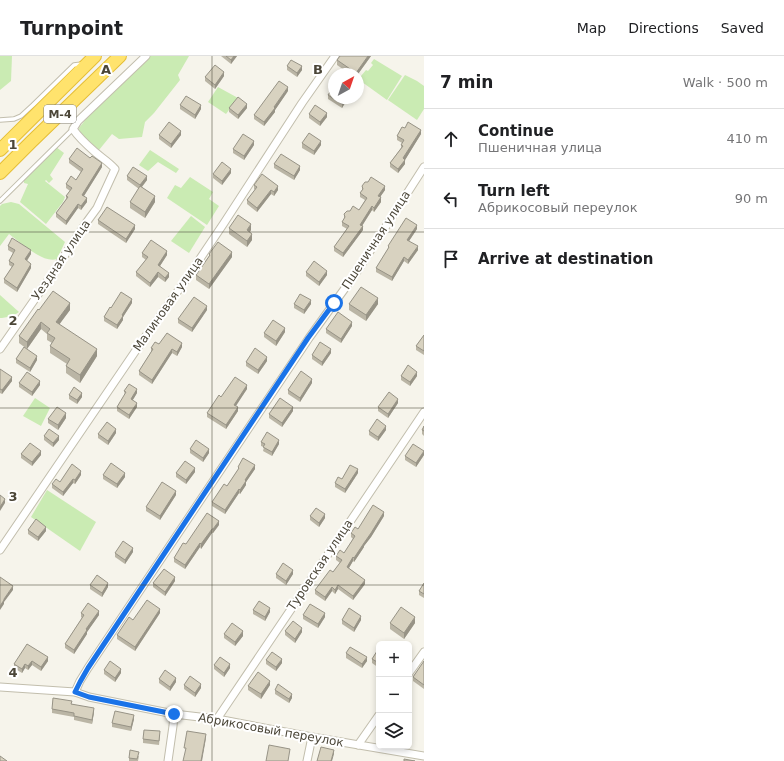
<!DOCTYPE html>
<meta charset="utf-8">
<style>
body{margin:0;font-family:"DejaVu Sans",sans-serif;background:#f2f2f2;color:#202124}
.controls{position:absolute;right:12px;bottom:12px;display:grid;overflow:hidden;border-radius:6px;box-shadow:0 2px 6px #0003}
.controls button{width:36px;height:36px;display:grid;place-items:center;padding:0;border:0;border-bottom:1px solid #e0e0e0;background:#fff;color:#202124;font:20px sans-serif}
.compass{position:absolute;left:328px;top:12px;width:36px;height:36px;border-radius:50%;background:#fff;box-shadow:0 2px 6px #0003;rotate:40deg}
.stop{position:absolute;width:12px;height:12px;margin:-9px;border:3px solid #1a73e8;border-radius:50%;background:#fff}
.stop.end{background:#1a73e8;border-color:#fff;box-shadow:0 1px 4px #0008}
.list{margin:0;padding:0;list-style:none}
h2{display:flex;justify-content:space-between;align-items:center;height:52px;margin:0;padding:0 16px;font-size:17px}
h2 small{font-size:13px;font-weight:400;color:#757577}
.list li{display:grid;grid-template-columns:26px 1fr auto;gap:12px;align-items:center;box-sizing:border-box;height:60px;padding:0 16px;border-top:1px solid #e0e0e0}
.list b{display:block;font-size:15px;white-space:nowrap}
.list p{margin:0;font-size:13px;white-space:nowrap;color:#757577}
.list em{font-size:13px;font-style:normal;color:#757577}
.icon{flex:none;width:22px;height:22px;fill:none;stroke:currentColor;stroke-width:2;stroke-linecap:round;stroke-linejoin:round}
.map{position:relative;flex:none;width:424px;height:705px;overflow:hidden}
header{display:flex;align-items:center;gap:24px;box-sizing:border-box;height:56px;padding:0 20px;background:#fff;border-bottom:1px solid #e0e0e0}
header strong{font-size:19px}
nav{display:flex;gap:22px;margin-inline-start:auto;font-size:14px}
main{display:flex}
aside{flex:1;background:#fff}
.map>svg:first-child{display:block}
.green{fill:#caebb3}
.lines{fill:none;stroke-linecap:round;stroke-linejoin:round}
.lane-casing{stroke:#c2bead;stroke-width:5.5}
.street-casing{stroke:#c2bead;stroke-width:9}
.highway-casing{stroke:#e5be36;stroke-width:14}
.lane{stroke:#fff;stroke-width:3.5}
.street{stroke:#fff;stroke-width:7}
.highway{stroke:#ffe36d;stroke-width:12}
.wall{fill:#bab5a5}
.shaded-wall{fill:#979386}
.building{fill:#d8d2c0;stroke:#979386}
.route{stroke:#1a73e8;stroke-width:5}
.grid{fill:none;stroke:#4b4638;stroke-width:1;stroke-opacity:0.55}
.labels{text-anchor:middle;stroke-width:4;stroke-linejoin:round;paint-order:stroke}
.shield{fill:#fff;stroke:#817e74;stroke-width:1}
.shield-label{font-size:11px;font-weight:bold;fill:#4b4638}
.street-label{font-size:12px;fill:#4b4638;stroke:#fff}
.grid-label{font-size:13px;text-anchor:middle;font-weight:bold;fill:#4b4638;stroke:#fff;stroke-width:4;stroke-linejoin:round;paint-order:stroke}
</style>
<header>
<strong>Turnpoint</strong>
<nav><a>Map</a><a>Directions</a><a>Saved</a></nav>
</header>
<main>
<div class="map">
<svg width="424" height="705" viewBox="0 0 424 705">
<rect width="100%" height="100%" fill="#f6f4eb"/>
<!-- green -->
<g class="green">
<path d="M0 0H12L11 25 0 34Z"/>
<path d="M150 0H189L178 19 180 24 154 57 145 66 142 81 119 83 112 78 99 94 80 78 79 72 86 63Z"/>
<path d="M374 3 402 20 387 44 362 26 361 20 366 14 368 15 373 9 371 7Z"/>
<path d="M405 19 417 25 424 30V53L417 64 388 44Z"/>
<path d="M218 31 238 42 226 58 208 46Z"/>
<path d="M56 91 64 97 50 119 53 123 49 127 46 124 45 125 65 141 63 146 46 168 20 146 28 128 24 127V122Z"/>
<path d="M150 94 179 113 176 117 158 106 148 115 139 109Z"/>
<path d="M190 121 213 136 209 143 219 150 207 169 167 142 175 129 181 132Z"/>
<path d="M11 146 19 148 65 186 57 203C43 208 20 186 9 178L0 190V150L2 148Z"/>
<path d="M191 160 205 171 189 197 171 185Z"/>
<path d="M0 239 19 256 13 260 2 262H0Z"/>
<path d="M35 342 50 352 41 370 23 360Z"/>
<path d="M47 434 96 466 80 495 31 461Z"/>
</g>
<g class="lines">
<!-- lane casing -->
<g class="lane-casing">
<g id="lane">
<path d="M0 64 14 63 21 60 33 49 74 9 82 8"/>
<path d="M0 145 73 73"/>
</g>
</g>
<!-- street casing -->
<g class="street-casing">
<g id="street">
<path d="M0 293 51 220 86 167 97 152 115 113C109 106 102 102 95 96 87 89 79 82 73 73L78 65 146 0"/>
<path d="M0 494 145 281 185 225 224 167 302 47 335 0"/>
<path d="M409 617 424 596"/>
<path d="M0 631 75 636 89 641 174 658 217 663 312 681 424 700"/>
<path d="M75 636 80 625 88 612 309 282 356 217 424 111"/>
<path d="M217 663 424 356"/>
<path d="M358 689 379 659"/>
<path d="M168 705 173 670 174 658"/>
<path d="M307 705 312 681"/>
</g>
</g>
<!-- highway casing -->
<g class="highway-casing">
<g id="highway">
<path d="M0 94 95 0"/>
<path d="M0 117 31 86 120 0"/>
</g>
</g>
<!-- lane -->
<use href="#lane" class="lane"/>
<!-- street -->
<use href="#street" class="street"/>
<!-- highway -->
<use href="#highway" class="highway"/>
</g>
<!-- wall -->
<g class="wall">
<path d="M221 0H237L231 8Z"/>
<path d="M340 0H371L358 18H350L337 9V4Z"/>
<path d="M287 10 302 14 297 21 287 14Z"/>
<path d="M224 20 215 33 205 25V21Z"/>
<path d="M288 35 275 54V56L264 70 254 63V59Z"/>
<path d="M328 39 348 42 342 52 328 43Z"/>
<path d="M180 49 201 53 195 63 180 53Z"/>
<path d="M229 52H247L238 63 229 56Z"/>
<path d="M309 58 327 61 320 70 309 62Z"/>
<path d="M405 72 421 78 405 104V108L398 117 390 111V107L401 92V89L402 87 397 84V80Z"/>
<path d="M159 79H181L171 92 159 83Z"/>
<path d="M302 87 321 89 314 99 302 92Z"/>
<path d="M254 89 244 104 233 97V93Z"/>
<path d="M69 103 102 111 84 140 87 146 81 154 78 152 66 169 56 161V157L66 143V140L70 135 66 132V128L76 124 81 116 69 107Z"/>
<path d="M274 108 300 114 294 124 274 112Z"/>
<path d="M231 117 222 129 213 122V118Z"/>
<path d="M127 120 147 124 142 131 155 146 145 162 130 152V146L139 133 127 124Z"/>
<path d="M254 129 278 134 274 140 271 138 257 156 247 148V144L255 134 254 133Z"/>
<path d="M362 130 385 134 380 141 381 146 374 156 372 154 362 170 363 174 343 201 334 195V191L347 173 342 170V166L344 163V158L359 154 365 144 360 141V137L362 134Z"/>
<path d="M98 164 135 173 126 187 98 168Z"/>
<path d="M229 172 251 174 250 176 252 184 247 191 229 178Z"/>
<path d="M417 173 409 185 418 194 408 208 404 205 392 225 376 216V212L388 193V190Z"/>
<path d="M8 190 31 198 27 205 31 212 17 236 4 227V223L12 211 9 209V205L13 197 8 194Z"/>
<path d="M142 197 167 199 160 210 169 221 165 226 158 221 150 231 136 220V216L146 204 142 201Z"/>
<path d="M209 198 232 201 209 233 196 224V219L209 200Z"/>
<path d="M306 216 327 219 319 230 306 220Z"/>
<path d="M132 247 123 261V264L117 273 104 265V261L111 252Z"/>
<path d="M294 248H311L304 258 294 252Z"/>
<path d="M349 248H378L366 265 349 254Z"/>
<path d="M39 254H70L59 268 97 300 80 327 66 317V310L67 308 50 297V290L52 287 47 284V278L41 273 27 293 19 287V280Z"/>
<path d="M207 254 192 276 178 267V263Z"/>
<path d="M352 270 341 287 326 277V273Z"/>
<path d="M285 276 276 290 264 281V277Z"/>
<path d="M424 279V299L416 294V290Z"/>
<path d="M159 288 182 291 177 300 172 297 152 328 139 319V315L151 296V292Z"/>
<path d="M331 297 322 310 312 303V299Z"/>
<path d="M16 303 37 304 30 316 16 307Z"/>
<path d="M267 305 258 318 246 310V306Z"/>
<path d="M0 313 12 325 2 338 0 337Z"/>
<path d="M401 320H417L410 330 401 324Z"/>
<path d="M19 327 40 329 32 340 19 331Z"/>
<path d="M312 327 300 346 288 338V334Z"/>
<path d="M247 333 235 350 238 355 226 373 207 361V357L221 341Z"/>
<path d="M124 335 137 337 132 345 137 351 129 363 117 355V351L125 339Z"/>
<path d="M69 339 82 341 77 348 69 343Z"/>
<path d="M398 347 388 362 378 355V351Z"/>
<path d="M293 355 282 371 269 362V358Z"/>
<path d="M66 362 58 374 48 367V363Z"/>
<path d="M424 370V380L422 378V374Z"/>
<path d="M386 374 378 385 369 379V375Z"/>
<path d="M116 377 108 389 98 382V378Z"/>
<path d="M44 380 59 384 53 391 44 384Z"/>
<path d="M261 386 279 388 272 400 263 395 264 391 261 390Z"/>
<path d="M190 393 209 397 203 406 190 397Z"/>
<path d="M21 398 41 399 32 410 21 402Z"/>
<path d="M424 399 416 411 405 404V400Z"/>
<path d="M238 411 255 413 246 426V429L240 438 239 437 225 458 212 450V446L227 430 238 414Z"/>
<path d="M195 416 186 428 176 421V417Z"/>
<path d="M358 417 345 437 335 431V427Z"/>
<path d="M81 419 75 428 73 427 63 440 52 432V428L60 426Z"/>
<path d="M103 419 125 421 117 432 103 423Z"/>
<path d="M176 439 160 464 146 455V451Z"/>
<path d="M310 460 325 462 319 471 310 464Z"/>
<path d="M384 460 371 481 364 490V491L354 506 353 505 349 512 365 528 353 544 338 533 335 538 332 535 325 545 315 538V534L333 516 340 507 336 504V500L344 497 353 483 351 481V477L358 473Z"/>
<path d="M219 469 213 477H212L201 493 200 491 185 513 174 506V502L186 488Z"/>
<path d="M28 474 46 475 38 485 28 478Z"/>
<path d="M133 496 125 508 115 501V497Z"/>
<path d="M276 518H293L286 529 276 522Z"/>
<path d="M175 525 165 540 153 531V527Z"/>
<path d="M424 527V542L419 539V535Z"/>
<path d="M90 529 108 531 102 541 90 533Z"/>
<path d="M253 554 270 556 265 565 253 558Z"/>
<path d="M81 557 99 559 87 576V578L74 598 65 592V588L82 562 81 561Z"/>
<path d="M160 557 135 595 117 583V579L133 564Z"/>
<path d="M303 559 325 561 318 572 303 563Z"/>
<path d="M342 564H361L354 576 342 568Z"/>
<path d="M390 567H415L404 583 390 573Z"/>
<path d="M285 575 302 576 295 587 285 579Z"/>
<path d="M224 578 243 580 235 590 224 582Z"/>
<path d="M379 592V612L372 607V603Z"/>
<path d="M346 597 367 605 362 612 346 602Z"/>
<path d="M48 601V605L41 615 32 609 28 614 25 612 22 617 14 612V608Z"/>
<path d="M266 604 282 607 276 615 266 608Z"/>
<path d="M424 605V633L413 625V621Z"/>
<path d="M214 609 230 612 224 621 214 613Z"/>
<path d="M104 614 121 617 115 626 104 618Z"/>
<path d="M159 623 176 626 170 635 159 627Z"/>
<path d="M184 629 201 632 195 641 184 633Z"/>
<path d="M270 629 261 643 248 634V630Z"/>
<path d="M275 634 292 642 289 647 275 638Z"/>
<path d="M72 648 94 656 92 668 74 664V661L52 657V653Z"/>
<path d="M134 663 131 675 112 671V667Z"/>
<path d="M160 679 159 689 143 687V683Z"/>
<path d="M139 700 138 705H129V702Z"/>
</g>
<!-- shaded-wall -->
<g class="shaded-wall">
<path d="M234 0H237L231 8V4Z"/>
<path d="M368 0H371L358 18H356V17Z"/>
<path d="M302 10V14L297 21V17Z"/>
<path d="M224 16V20L215 33V29Z"/>
<path d="M288 31V35L275 54V56L264 70V66Z"/>
<path d="M346 42H348L342 52V48Z"/>
<path d="M247 48V52L238 63V59Z"/>
<path d="M201 49V53L195 63V59Z"/>
<path d="M327 57V61L320 70V66Z"/>
<path d="M421 74V78L405 104V108L398 117V113L403 102Z"/>
<path d="M181 75V79L171 92V88Z"/>
<path d="M254 85V89L244 104V100Z"/>
<path d="M321 85V89L314 99V95Z"/>
<path d="M102 107V111L82 143V139Z"/>
<path d="M300 110V114L294 124V120Z"/>
<path d="M231 113V117L222 129V125Z"/>
<path d="M147 120V124L140 133V129Z"/>
<path d="M278 130V134L274 140V136Z"/>
<path d="M385 130V134L378 144V140Z"/>
<path d="M271 134V138L257 156V152Z"/>
<path d="M155 140V146L145 162V156Z"/>
<path d="M381 141V146L374 156V152Z"/>
<path d="M87 142V146L81 154V150Z"/>
<path d="M78 148V152L66 169V165Z"/>
<path d="M372 150V154L360 173V169Z"/>
<path d="M251 168V174L247 180V174Z"/>
<path d="M135 169V173L126 187V183Z"/>
<path d="M417 169V173L407 188V184Z"/>
<path d="M363 170V174L343 201V197Z"/>
<path d="M252 178V184L247 191V185Z"/>
<path d="M418 190V194L408 208V204Z"/>
<path d="M31 194V198L25 207V203Z"/>
<path d="M167 195V199L158 213V209Z"/>
<path d="M232 196V201L209 233V228Z"/>
<path d="M404 201V205L392 225V221Z"/>
<path d="M31 208V212L17 236V232Z"/>
<path d="M327 215V219L319 230V226Z"/>
<path d="M158 216V221L150 231V227Z"/>
<path d="M169 217V221L165 226V222Z"/>
<path d="M378 242V248L366 265V259Z"/>
<path d="M132 243V247L123 261V264L117 273V269L122 259Z"/>
<path d="M311 244V248L304 258V254Z"/>
<path d="M70 247V254L56 273V266Z"/>
<path d="M207 250V254L192 276V272Z"/>
<path d="M41 266V273L27 293V286Z"/>
<path d="M352 266V270L341 287V283Z"/>
<path d="M285 272V276L276 290V285Z"/>
<path d="M182 287V291L177 300V296Z"/>
<path d="M97 293V300L80 327V319Z"/>
<path d="M172 293V297L152 328V324Z"/>
<path d="M331 293V297L322 310V306Z"/>
<path d="M37 300V304L30 316V312Z"/>
<path d="M267 301V305L258 318V314Z"/>
<path d="M417 316V320L410 330V326Z"/>
<path d="M12 321V325L2 338V334Z"/>
<path d="M312 323V327L300 346V342Z"/>
<path d="M40 325V329L32 340V336Z"/>
<path d="M247 329V333L234 353V349Z"/>
<path d="M137 333V337L131 347V343Z"/>
<path d="M82 337V341L77 348V344Z"/>
<path d="M398 343V347L388 362V358Z"/>
<path d="M137 347V351L129 363V359Z"/>
<path d="M238 351V355L226 373V369Z"/>
<path d="M293 351V355L282 371V367Z"/>
<path d="M66 357V362L58 374V369Z"/>
<path d="M386 370V374L378 385V381Z"/>
<path d="M116 373V377L108 389V385Z"/>
<path d="M59 380V384L53 391V387Z"/>
<path d="M279 384V388L272 400V396Z"/>
<path d="M209 393V397L203 406V402Z"/>
<path d="M41 395V399L32 410V406Z"/>
<path d="M424 395V399L416 411V407Z"/>
<path d="M255 409V413L246 426V429L240 438V434L245 424Z"/>
<path d="M195 412V416L186 428V424Z"/>
<path d="M358 413V417L345 437V433Z"/>
<path d="M81 415V419L75 428V424Z"/>
<path d="M125 417V421L117 432V428Z"/>
<path d="M73 423V427L63 440V436Z"/>
<path d="M239 433V437L225 458V454Z"/>
<path d="M176 435V439L160 464V460Z"/>
<path d="M5 443V447L0 455V451Z"/>
<path d="M384 456V460L371 481V477Z"/>
<path d="M325 458V462L319 471V467Z"/>
<path d="M219 465V469L213 477V473Z"/>
<path d="M46 471V475L38 485V481Z"/>
<path d="M212 473V477L201 493V488Z"/>
<path d="M371 477V481L364 490V491L354 506V502Z"/>
<path d="M200 487V491L185 513V509Z"/>
<path d="M133 492V496L125 508V504Z"/>
<path d="M353 501V505L347 515V511Z"/>
<path d="M293 514V518L286 529V525Z"/>
<path d="M175 521V525L165 540V536Z"/>
<path d="M365 524V528L353 544V540Z"/>
<path d="M108 527V531L102 541V537Z"/>
<path d="M338 529V533L335 538V534Z"/>
<path d="M13 530V534L4 546V548L0 554V550L4 543Z"/>
<path d="M332 531V535L325 545V541Z"/>
<path d="M270 552V556L265 565V561Z"/>
<path d="M160 553V557L135 595V591Z"/>
<path d="M99 555V559L87 576V578L74 598V594L86 573Z"/>
<path d="M325 557V561L318 572V568Z"/>
<path d="M361 560V564L354 576V572Z"/>
<path d="M415 561V567L404 583V577Z"/>
<path d="M302 572V576L295 587V583Z"/>
<path d="M243 575V580L235 590V586Z"/>
<path d="M48 601V605L41 615V611Z"/>
<path d="M367 601V605L362 612V608Z"/>
<path d="M282 603V607L276 615V611Z"/>
<path d="M32 605V609L28 614V610Z"/>
<path d="M25 608V612L22 617V613Z"/>
<path d="M230 608V612L224 621V617Z"/>
<path d="M121 613V617L115 626V622Z"/>
<path d="M176 622V626L170 635V631Z"/>
<path d="M270 625V629L261 643V638Z"/>
<path d="M201 628V632L195 641V637Z"/>
<path d="M292 638V642L289 647V643Z"/>
<path d="M94 652V656L92 668V664Z"/>
<path d="M134 659V663L131 675V671Z"/>
<path d="M206 678V682L202 705H201Z"/>
<path d="M334 694V698L332 705H331Z"/>
</g>
<!-- building -->
<g class="building">
<path d="M226 0H234L231 4Z"/>
<path d="M340 0H368L356 17 337 4Z"/>
<path d="M291 4 302 10 297 17 287 10Z"/>
<path d="M215 9 224 16 215 29 205 21Z"/>
<path d="M279 25 288 31 274 51 275 52 264 66 254 59Z"/>
<path d="M334 30V42H346L342 48 328 39Z"/>
<path d="M186 40 201 49 195 59 180 49Z"/>
<path d="M238 41 247 48 238 59 229 52Z"/>
<path d="M315 49 327 57 320 66 309 58Z"/>
<path d="M169 66 181 75 171 88 159 79Z"/>
<path d="M408 66 421 74 403 102 405 104 398 113 390 107 403 90 401 89 404 84 397 80 402 71 405 72Z"/>
<path d="M309 77 321 85 314 95 302 87Z"/>
<path d="M243 78 254 85 244 100 233 93Z"/>
<path d="M77 92 90 102 92 100 102 107 82 139 87 142 81 150 78 148 66 165 56 157 68 141 66 140 72 132 66 128 71 120 76 124 83 113 69 103Z"/>
<path d="M281 98 300 110 294 120 274 108Z"/>
<path d="M222 106 231 113 222 125 213 118Z"/>
<path d="M133 111 147 120 140 129 127 120Z"/>
<path d="M262 118 278 130 274 136 271 134 257 152 247 144 257 131 254 129Z"/>
<path d="M371 121 385 130 378 140 381 141 374 152 372 150 360 169 363 170 343 197 334 191 349 170 342 166 345 161 344 158 347 155H350L353 150 359 154 367 142 360 137 363 133 362 130 365 126H368Z"/>
<path d="M140 130 155 140 145 156 130 146Z"/>
<path d="M107 151 135 169 126 183 98 164Z"/>
<path d="M238 159 251 168 247 174 252 178 247 185 229 172Z"/>
<path d="M406 162 417 169 407 184 418 190 408 204 404 201 392 221 376 212 389 191 388 190Z"/>
<path d="M12 182 31 194 25 203 31 208 17 232 4 223 14 208 9 205 15 194 8 190Z"/>
<path d="M151 184 167 195 158 209 169 217 165 222 158 216 150 227 136 216 148 201 142 197Z"/>
<path d="M218 186 232 196 209 228 196 219 210 199 209 198Z"/>
<path d="M314 205 327 215 319 226 306 216Z"/>
<path d="M361 231 378 242 366 259 349 248Z"/>
<path d="M53 235 70 247 56 266 97 293 80 319 66 310 70 303 50 290 55 282 47 277 50 273 41 266 27 286 19 280 38 253 39 254Z"/>
<path d="M121 236 132 243 122 259 123 260 117 269 104 261 110 251 111 252Z"/>
<path d="M300 238 311 244 304 254 294 248Z"/>
<path d="M194 241 207 250 192 272 178 263Z"/>
<path d="M338 256 352 266 341 283 326 273Z"/>
<path d="M273 264 285 272 276 285 264 277Z"/>
<path d="M167 277 182 287 177 296 172 293 152 324 139 315 153 293 151 292 155 286 159 288Z"/>
<path d="M424 279V295L416 290Z"/>
<path d="M320 286 331 293 322 306 312 299Z"/>
<path d="M24 291 37 300 30 312 16 303Z"/>
<path d="M255 292 267 301 258 314 246 306Z"/>
<path d="M408 309 417 316 410 326 401 320Z"/>
<path d="M0 313 12 321 2 334 0 333Z"/>
<path d="M301 315 312 323 300 342 288 334Z"/>
<path d="M27 316 40 325 32 336 19 327Z"/>
<path d="M235 321 247 329 234 349 238 351 226 369 207 357 219 339 221 341Z"/>
<path d="M129 328 137 333 131 343 137 347 129 359 117 351 126 336 124 335Z"/>
<path d="M74 331 82 337 77 344 69 339Z"/>
<path d="M389 336 398 343 388 358 378 351Z"/>
<path d="M280 342 293 351 282 367 269 358Z"/>
<path d="M57 351 66 357 58 369 48 363Z"/>
<path d="M377 363 386 370 378 381 369 375Z"/>
<path d="M107 366 116 373 108 385 98 378Z"/>
<path d="M424 370V375L422 374Z"/>
<path d="M49 373 59 380 53 387 44 380Z"/>
<path d="M267 376 279 384 272 396 263 391 265 388 261 386Z"/>
<path d="M196 384 209 393 203 402 190 393Z"/>
<path d="M30 387 41 395 32 406 21 398Z"/>
<path d="M413 388 424 395 416 407 405 400Z"/>
<path d="M243 402 255 409 245 424 246 425 240 434 239 433 225 454 212 446 224 428 227 430 239 412 238 411Z"/>
<path d="M185 405 195 412 186 424 176 417Z"/>
<path d="M111 407 125 417 117 428 103 419Z"/>
<path d="M72 408 81 415 75 424 73 423 63 436 52 428 56 423 60 426Z"/>
<path d="M350 409 358 413 345 433 335 427 338 421 342 423Z"/>
<path d="M162 426 176 435 160 460 146 451Z"/>
<path d="M0 439 5 443 0 451Z"/>
<path d="M373 449 384 456 371 477 364 487 354 502 353 501 347 511 365 524 353 540 338 529 335 534 332 531 325 541 315 534 330 514 333 516 342 504 336 500 340 494 344 497 355 480 351 477 355 471 358 473Z"/>
<path d="M316 452 325 458 319 467 310 460Z"/>
<path d="M207 457 219 465 213 473H212L201 488 200 487 185 509 174 502 183 487 186 488Z"/>
<path d="M36 463 46 471 38 481 28 474Z"/>
<path d="M123 485 133 492 125 504 115 497Z"/>
<path d="M283 507 293 514 286 525 276 518Z"/>
<path d="M164 513 175 521 165 536 153 527Z"/>
<path d="M97 519 108 527 102 537 90 529Z"/>
<path d="M0 521 13 530 4 543V544L0 550Z"/>
<path d="M424 527V538L419 535Z"/>
<path d="M147 544 160 553 135 591 117 579 129 561 133 564Z"/>
<path d="M259 545 270 552 265 561 253 554Z"/>
<path d="M88 547 99 555 86 573 87 574 74 594 65 588 84 559 81 557Z"/>
<path d="M310 548 325 557 318 568 303 559Z"/>
<path d="M401 551 415 561 404 577 390 567Z"/>
<path d="M349 552 361 560 354 572 342 564Z"/>
<path d="M293 565 302 572 295 583 285 575Z"/>
<path d="M232 567 243 575 235 586 224 578Z"/>
<path d="M27 588 48 601 41 611 32 605 28 610 25 608 22 613 14 608Z"/>
<path d="M350 591 367 601 362 608 346 597Z"/>
<path d="M379 592V607L372 603Z"/>
<path d="M272 596 282 603 276 611 266 604Z"/>
<path d="M220 601 230 608 224 617 214 609Z"/>
<path d="M110 605 121 613 115 622 104 614Z"/>
<path d="M424 605V629L413 621Z"/>
<path d="M165 614 176 622 170 631 159 623Z"/>
<path d="M258 616 270 625 261 638 248 630Z"/>
<path d="M190 620 201 628 195 637 184 629Z"/>
<path d="M278 628 292 638 289 643 275 634Z"/>
<path d="M53 642 72 645 71 648 94 652 92 664 74 660V657L52 653Z"/>
<path d="M115 655 134 659 131 671 112 667Z"/>
<path d="M144 674 160 675 159 685 143 683Z"/>
<path d="M187 675 206 678 201 705H183L186 692H184Z"/>
<path d="M269 689 290 693 288 705H266Z"/>
<path d="M321 691 334 694 331 705H317Z"/>
<path d="M130 694 139 696 137 703 129 702Z"/>
<path d="M0 700 7 705H0Z"/>
<path d="M404 703 415 705H404Z"/>
</g>
<g class="lines">
<!-- route -->
<path class="route" d="M174 658 89 641 75 636 80 626 88 612 308 282 334 247"/>
</g>
<!-- grid -->
<path class="grid" d="M212 0V705M0 176H424M0 352H424M0 529H424"/>
<g class="labels">
<!-- shield labels -->
<rect class="shield" x="44" y="49" width="32" height="18" rx="3"/>
<g class="shield-label">
<text x="60" y="62">М-4</text>
</g>
<!-- street labels -->
<g class="street-label">
<text transform="translate(376 184) rotate(-57)" y="4">Пшеничная улица</text>
<text transform="translate(61 204) rotate(-56)" y="4">Уездная улица</text>
<text transform="translate(168 248) rotate(-55)" y="4">Малиновая улица</text>
<text transform="translate(320 509) rotate(-56)" y="4">Туровская улица</text>
<text transform="translate(271 674) rotate(10)" y="4">Абрикосовый переулок</text>
</g>
</g>
<g class="grid-label">
<text x="106" y="18">A</text>
<text x="318" y="18">B</text>
<text x="13" y="93">1</text>
<text x="13" y="269">2</text>
<text x="13" y="445">3</text>
<text x="13" y="621">4</text>
</g>
</svg>
<div class="controls">
<button>+</button>
<button>−</button>
<button><svg class="icon" aria-label="layers" viewBox="0 0 24 24"><path d="M12 4l9 5-9 5-9-5zM3 14l9 5 9-5"/></svg></button>
</div>
<svg class="compass" viewBox="-18 -18 36 36"><path d="M0-13l5 13h-10z" fill="#e53935"/><path d="M0 13l5-13h-10z" fill="#757577"/></svg>
<div class="stop" style="left:334px;top:247px"></div>
<div class="stop end" style="left:174px;top:658px"></div>
</div>
<aside>
<h2>7 min<small>Walk · 500 m</small></h2>
<ul class="list">
<li><svg class="icon" aria-label="ahead" viewBox="0 0 24 24"><path d="M12 20V5M6 11l6-6 6 6"/></svg><div><b>Continue</b><p>Пшеничная улица</p></div><em>410 m</em></li>
<li><svg class="icon" aria-label="left" viewBox="0 0 24 24"><path d="M17 20v-9H6M10 6l-5 5 5 5"/></svg><div><b>Turn left</b><p>Абрикосовый переулок</p></div><em>90 m</em></li>
<li><svg class="icon" aria-label="arrive" viewBox="0 0 24 24"><path d="M6 21V4h12l-3 4 3 4H6"/></svg><div><b>Arrive at destination</b></div></li>
</ul>
</aside>
</main>
